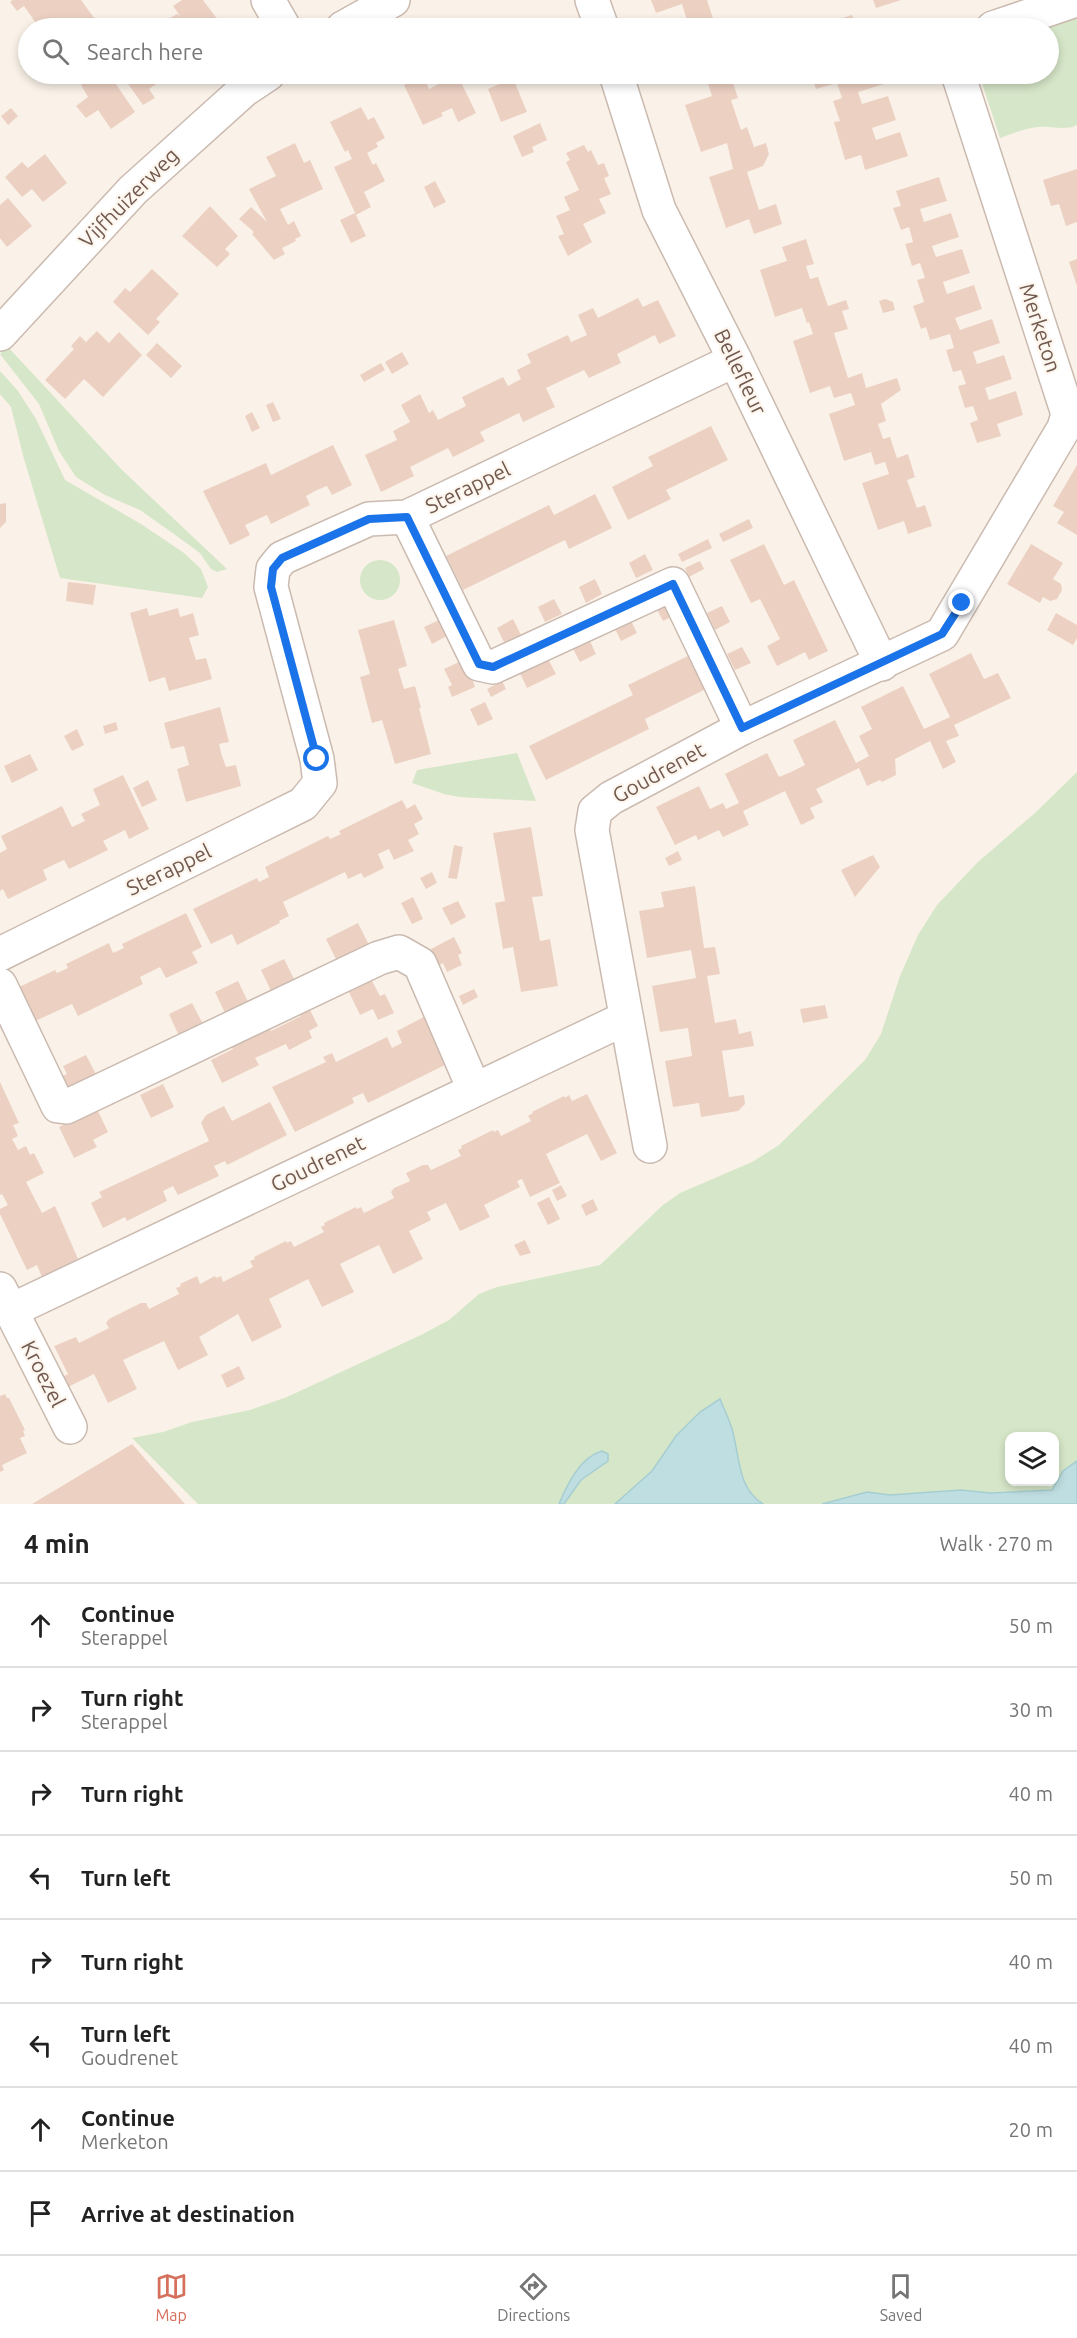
<!DOCTYPE html>
<meta charset="utf-8">
<style>
body{margin:0;font-family:Ubuntu,sans-serif;background:#f2f2f2;color:#222}
.controls{position:absolute;right:18px;bottom:18px;display:grid;overflow:hidden;border-radius:12px;box-shadow:0 3px 9px #0003}
.controls button{width:54px;height:54px;display:grid;place-items:center;padding:0;border:0;border-bottom:2px solid #e0e0e0;background:#fff;color:#222;font:30px sans-serif}
.stop{position:absolute;width:18px;height:18px;margin:-14px;border:4px solid #1a73e8;border-radius:50%;background:#fff}
.stop.end{background:#1a73e8;border-color:#fff;box-shadow:0 2px 6px #0008}
.list{margin:0;padding:0;list-style:none}
h2{display:flex;justify-content:space-between;align-items:center;height:78px;margin:0;padding:0 24px;font-size:26px}
h2 small{font-size:20px;font-weight:400;color:#767676}
.list li{display:grid;grid-template-columns:39px 1fr auto;gap:18px;align-items:center;box-sizing:border-box;height:84px;padding:0 24px;border-top:2px solid #e0e0e0}
.list b{display:block;font-size:22px;white-space:nowrap}
.list p{margin:0;font-size:20px;white-space:nowrap;color:#767676}
.list em{font-size:20px;font-style:normal;color:#767676}
.icon{flex:none;width:33px;height:33px;fill:none;stroke:currentColor;stroke-width:2;stroke-linecap:round;stroke-linejoin:round}
.map{position:relative;flex:none;width:1077px;height:1504px;overflow:hidden}
.search{position:absolute;background:#fff;box-shadow:0 3px 9px #0003;left:18px;right:18px;top:18px;height:66px;display:flex;align-items:center;gap:15px;box-sizing:border-box;padding:0 21px;border-radius:33px;color:#767676;font-size:22px}
.sheet{height:750px;background:#fff}
nav{display:flex;justify-content:space-around;align-items:center;box-sizing:border-box;height:84px;border-top:2px solid #e0e0e0;background:#fff;font-size:16px;color:#767676}
nav a{display:grid;justify-items:center;gap:3px}
nav .on{color:#d5705c}
.map>svg:first-child{display:block}
.green{fill:#d6e6c8;fill-rule:evenodd}
.water{fill:#bfdee1;stroke:#a6ced2;stroke-width:1.5}
.building{fill:#ecd1c3}
.lines{fill:none;stroke-linecap:round;stroke-linejoin:round}
.minor-casing{stroke:#cbbab0;stroke-width:36}
.minor{stroke:#fff;stroke-width:33}
.route{stroke:#1a73e8;stroke-width:8}
.labels{text-anchor:middle;stroke-width:4.5;stroke-linejoin:round;paint-order:stroke}
.street-label{font-size:21px;fill:#71594f;stroke:#fdf6ee}
</style>
<div class="map">
<svg width="1077" height="1504" viewBox="0 0 1077 1504">
<rect width="100%" height="100%" fill="#faf2e8"/>
<!-- green -->
<g class="green">
<path d="M1077 16V125C1065 131 1052 126 1038 127 1025 128 1012 134 1000 138L979 74H1048V28H1038Z"/>
<path d="M7 346 122 470 227 569 217 572 211 569 200 553 174 534 140 510 105 495 76 477 59 451 39 404 0 354Z"/>
<path d="M0 371 18 391 36 419 65 480 141 524 184 553 201 569 208 587 202 598 60 578 24 459 11 407 0 394Z"/>
<circle cx="380" cy="580" r="20"/>
<path d="M517 753 536 801 459 797 444 794 412 783 417 770Z"/>
<path d="M1077 772V1461L1063 1471 1052 1490 990 1493 961 1490 890 1495 867 1492 822 1504H763L753 1498 745 1487 738 1461 676 1436 652 1471 615 1504H564L581 1480 605 1464 573 1475 559 1504H198L132 1438 163 1432 192 1422 250 1410 287 1397 421 1335 449 1320 479 1294 497 1287 600 1265 663 1205 680 1193 752 1162 779 1145 865 1060 881 1034 900 976 918 935 937 905 978 862 1035 813ZM1010 1436H1054V1482H1010Z"/>
</g>
<!-- water -->
<g class="water">
<path d="M720 1399C724 1409 729 1419 732 1429 740 1456 737 1488 763 1504H615L652 1471 676 1436 700 1412Z"/>
<path d="M602 1451 608 1454V1461L581 1480 564 1504H559C567 1485 580 1457 602 1451Z"/>
<path d="M1077 1461V1504H822L867 1492 890 1495 961 1490 990 1493 1052 1490 1063 1471Z"/>
</g>
<!-- building -->
<g class="building">
<path d="M13 0H81L100 26 96 28H50L45 21 38 26 24 6 17 11 10 2Z"/>
<path d="M182 0H203L224 28H177L170 18 177 14 180 16 173 6Z"/>
<path d="M651 0H707L716 28H685L689 27 682 4 656 13Z"/>
<path d="M873 0H901L876 8Z"/>
<path d="M852 15 855 22 840 27 841 28H810Z"/>
<path d="M97 74H116L111 77 135 112 111 129 98 110 86 118 76 106 88 97 81 85Z"/>
<path d="M121 74H157L162 80 149 89 155 98 143 105Z"/>
<path d="M457 74 476 113 458 122 452 108 441 113 443 116 423 125 404 85 423 76 429 89 441 83 440 81Z"/>
<path d="M675 74H704L678 82Z"/>
<path d="M705 74H730L738 98 731 100 741 130 747 127 754 147 766 143 769 154 763 166 747 172 759 210 776 204 782 224 754 234 749 219 726 228 709 177 733 169 727 143 701 152 685 105 712 96Z"/>
<path d="M811 74H881L884 84 858 92 862 104 888 96 896 120 872 128 876 140 900 132 908 156 865 170 861 155 845 160 834 122 840 121 833 101 842 98 837 83 816 89Z"/>
<path d="M513 78 527 112 501 122 488 89Z"/>
<path d="M361 107 368 120 374 117 385 138 376 143 378 147 367 153 373 165 376 163 385 181 364 192 371 207 356 215 334 167 352 159 348 150 345 152 330 122Z"/>
<path d="M11 108 18 116 8 125 1 116Z"/>
<path d="M540 123 547 140 532 147 534 152 522 157 513 136Z"/>
<path d="M295 143 304 163 310 160 323 189 280 209 288 225 294 221 301 236 295 239 296 241 282 248 285 254 274 260 252 234 254 232 239 219 251 207 267 222 249 189 276 176 266 157Z"/>
<path d="M584 145 588 152 591 150 598 165 604 163 609 176 604 178 611 194 599 199 606 213 583 224 592 242 568 256 558 236 564 234 556 216 570 210 564 197 579 190 566 162 570 160 566 153Z"/>
<path d="M45 154 67 183 43 202 32 189 22 197 5 177 22 162 28 168Z"/>
<path d="M1077 169V222L1066 226 1059 204 1051 206 1043 180Z"/>
<path d="M939 177 947 201 920 209 924 222 951 213 959 237 932 246 936 257 962 249 970 273 943 282 947 294 974 285 982 309 955 318 960 330 992 319 1000 343 973 352 977 364 1004 355 1012 379 985 388 989 400 1016 391 1023 415 997 424 1001 436 977 443 970 423 978 420 973 406 965 408 958 386 966 384 961 370 953 372 946 350 954 348 950 334 930 340 926 327 921 329 913 306 924 302 917 280 925 278 920 263 912 266 905 244 913 242 909 227 901 230 893 208 901 206 896 191Z"/>
<path d="M435 181 446 202 434 208 424 187Z"/>
<path d="M8 198 32 226 7 247 0 238V205Z"/>
<path d="M210 206 238 236 225 249 230 254 217 267 182 236Z"/>
<path d="M355 213 366 236 351 243 340 220Z"/>
<path d="M806 239 814 264 806 266 810 279 818 277 828 306 846 300 849 309 842 311 848 329 834 333 848 378 862 373 866 388 897 378 901 390 881 404 886 421 878 424 883 439 890 437 897 458 908 454 915 477 907 480 917 508 925 505 932 526 908 534 904 521 878 530 862 483 889 474 885 462 875 465 871 452 844 461 829 414 855 405 851 393 834 398 830 386 810 393 793 341 813 334 809 322 807 323 802 308 775 317 760 270 787 261 782 247Z"/>
<path d="M1077 259V286L1069 262Z"/>
<path d="M152 269 179 294 156 319 160 322 148 335 113 302 125 288 130 292Z"/>
<path d="M638 298 643 307 658 300 676 336 659 344 655 335 617 354 621 363 589 378 584 370 546 388 555 407 523 422 519 413 499 423 480 432 485 441 453 457 448 448 410 467 414 476 381 492 365 455 397 440 393 431 410 422 401 405 420 394 429 413 433 410 438 420 466 406 462 397 503 377 508 386 521 379 517 370 531 363 527 354 568 335 571 342 587 335 578 315 593 308 598 318Z"/>
<path d="M885 299 893 302 895 310 883 313 879 301Z"/>
<path d="M97 331 109 343 119 332 142 355 103 397 84 379 65 399 45 380 74 349 71 346 80 336 86 342Z"/>
<path d="M157 343 182 366 171 378 146 355Z"/>
<path d="M402 352 409 364 392 374 385 362Z"/>
<path d="M381 363 385 370 364 382 360 375Z"/>
<path d="M273 402 281 419 273 422 266 405Z"/>
<path d="M252 412 260 428 252 432 245 416Z"/>
<path d="M711 426 728 460 666 490 671 499 628 520 612 487 653 466 648 457Z"/>
<path d="M333 445 352 485 332 495 327 486 317 490 306 496 310 505 271 524 267 515 245 525 250 535 230 545 203 491 266 463 271 475Z"/>
<path d="M1077 465V535L1057 523 1064 512 1053 506Z"/>
<path d="M595 494 612 528 569 549 565 540 463 590 446 556 549 505 554 515Z"/>
<path d="M6 503V522L0 528V504Z"/>
<path d="M749 519 753 528 723 542 719 534Z"/>
<path d="M708 539 712 548 682 562 678 554Z"/>
<path d="M764 544 784 585 794 580 828 651 809 660 805 652 777 666 767 646 780 639 760 599 751 603 730 560Z"/>
<path d="M1031 544 1063 563 1053 579 1061 584 1062 590 1057 599 1050 601 1043 597 1040 603 1007 584Z"/>
<path d="M645 554 653 570 636 578 629 563Z"/>
<path d="M700 561 704 569 689 577 685 568Z"/>
<path d="M595 579 602 594 586 603 579 587Z"/>
<path d="M68 582 96 585 93 605 66 601Z"/>
<path d="M554 599 562 614 545 622 538 607Z"/>
<path d="M664 602 671 617 663 621 655 606Z"/>
<path d="M722 606 730 622 715 630 707 613Z"/>
<path d="M147 608 149 616 178 608 180 617 193 613 199 635 189 638 196 660 206 658 212 679 169 691 165 677 149 682 130 613Z"/>
<path d="M1056 613 1077 625V638L1073 645 1047 630Z"/>
<path d="M513 619 521 635 504 642 497 628Z"/>
<path d="M630 619 637 633 621 641 614 627Z"/>
<path d="M394 620 407 666 398 669 404 689 415 686 421 708H419L431 754 395 764 382 720 372 723 360 677 370 674 358 630Z"/>
<path d="M439 620 447 636 432 644 424 627Z"/>
<path d="M589 639 596 654 580 662 572 647Z"/>
<path d="M742 647 751 663 735 670 727 654Z"/>
<path d="M971 653 984 679 998 673 1011 698 954 725 959 736 946 741 956 762 943 769 930 741 895 759 896 775 882 782 880 780 867 786 859 768 816 789 823 802 810 808 815 818 801 825 785 791 743 811 749 825 723 837 719 830 698 840 696 835 675 845 656 807 699 786 710 809 723 803 726 809 739 803 725 774 767 753 779 777 791 772 805 765 793 740 835 720 856 763 869 756 859 736 872 729 861 707 903 686 924 729 950 717 929 674Z"/>
<path d="M690 655 706 689 645 719 649 729 546 780 529 746 633 695 628 685Z"/>
<path d="M548 659 556 674 527 688 517 667Z"/>
<path d="M459 662 467 678 471 676 475 687 452 697 448 687 452 685 444 669Z"/>
<path d="M502 681 506 689 491 697 487 689Z"/>
<path d="M485 702 493 719 478 726 470 709Z"/>
<path d="M220 707 229 742 219 744 222 756 226 767 236 765 241 786 186 802 177 769 189 765 184 746 171 749 164 723Z"/>
<path d="M116 722 118 730 105 734 103 726Z"/>
<path d="M77 729 84 745 72 751 64 736Z"/>
<path d="M30 754 38 770 12 783 4 766Z"/>
<path d="M123 775 149 829 129 839 125 830 103 841 108 850 69 869 64 860 53 865 43 870 47 880 8 899 3 889 0 891V853L7 849 1 836 62 806 72 827 85 821 81 814 100 805 93 789Z"/>
<path d="M148 780 157 800 142 807 133 788Z"/>
<path d="M402 800 407 809 415 804 423 819 414 824 419 834 408 840 414 851 394 860 389 849 378 854 384 868 364 878 361 873 348 879 345 872 283 902 289 916 279 921 280 923 237 945 232 934 211 944 193 909 257 878 259 882 269 877 265 867 328 836 330 839 341 834 339 831Z"/>
<path d="M531 827 543 896 532 897 540 941 550 939 558 986 521 992 513 947 503 949 495 903 505 901 493 833Z"/>
<path d="M454 845 463 847 457 879 448 878Z"/>
<path d="M678 851 682 860 669 866 665 858Z"/>
<path d="M873 855 880 867 855 897 841 870Z"/>
<path d="M432 872 437 883 426 889 420 878Z"/>
<path d="M695 886 704 948 715 947 720 974 707 976 715 1023 736 1019 739 1034 751 1031 754 1046 722 1051 729 1097 744 1095 745 1104 738 1111 701 1117 699 1103 673 1107 665 1061 692 1056 688 1028 660 1032 652 986 696 978 691 950 647 958 639 911 664 907 661 892Z"/>
<path d="M413 897 423 919 412 924 401 903Z"/>
<path d="M458 901 466 917 451 925 442 908Z"/>
<path d="M186 913 202 947 192 952 198 963 166 978 160 967 140 977 143 984 78 1016 72 1004 31 1023 15 989 55 970 57 973 68 968 66 964 109 943 113 953 124 948 122 944Z"/>
<path d="M358 923 369 945 337 961 326 939Z"/>
<path d="M454 937 462 953 458 955 462 965 447 972 443 963 438 966 431 949Z"/>
<path d="M284 959 295 981 272 993 261 970Z"/>
<path d="M238 981 249 1004 226 1015 215 992Z"/>
<path d="M372 981 380 996 385 994 394 1013 378 1020 373 1009 360 1015 349 992Z"/>
<path d="M474 989 478 997 463 1005 459 996Z"/>
<path d="M192 1003 204 1026 180 1038 169 1014Z"/>
<path d="M825 1005 828 1018 803 1023 800 1009Z"/>
<path d="M308 1006 318 1026 309 1031 312 1038 289 1050 286 1044 255 1058 259 1065 222 1083 211 1060 233 1049 230 1043 268 1025 271 1031 301 1016 298 1010Z"/>
<path d="M435 1011 447 1064 368 1103 363 1093 352 1098 354 1103 295 1132 272 1087 326 1062 323 1057 332 1053 336 1062 387 1037 392 1048 402 1043 397 1031Z"/>
<path d="M86 1055 98 1078 67 1093 60 1077 67 1074 63 1066Z"/>
<path d="M0 1082 19 1123 13 1125 18 1136 12 1139 18 1150 26 1146 30 1155 34 1153 44 1173 26 1182 42 1213 55 1206 78 1259 42 1277 37 1265 27 1270 0 1214V1209L8 1205 2 1194 0 1195Z"/>
<path d="M163 1084 174 1107 151 1118 140 1095Z"/>
<path d="M587 1094 617 1153 601 1161 587 1134 546 1154 560 1183 530 1197 522 1179 517 1181 520 1187 484 1205 490 1217 460 1231 446 1203 427 1212 431 1220 409 1231 423 1259 393 1274 379 1245 340 1264 354 1292 322 1307 308 1279 269 1299 282 1327 252 1342 238 1314 199 1337 208 1355 178 1370 164 1341 123 1360 137 1389 108 1403 94 1374 62 1390 56 1380 68 1374 54 1346 76 1337 79 1343 109 1328 106 1323 109 1319 141 1303H146L149 1309 179 1294 176 1288 181 1286 180 1284 197 1276 200 1284 215 1276 216 1278 221 1276 223 1282 253 1267 250 1261 255 1259 254 1257 286 1241 287 1243 291 1241 294 1247 324 1232 321 1227 325 1225 324 1223 356 1207 357 1209 361 1207 364 1213 394 1198 391 1192 394 1188 410 1181 406 1173 423 1165H428L431 1170 461 1156 458 1150 462 1148 461 1146 493 1130 494 1132 498 1130 501 1136 531 1121 528 1116 533 1113 532 1112 564 1096 565 1098 569 1095 572 1101Z"/>
<path d="M270 1102 287 1135 227 1165 225 1161 214 1166 219 1176 178 1195 173 1186 163 1191 167 1201 127 1221 125 1217 103 1228 91 1203 102 1197 99 1192 209 1141 201 1123 206 1115 224 1106 232 1121Z"/>
<path d="M97 1109 108 1132 93 1140 97 1147 74 1158 59 1127Z"/>
<path d="M561 1185 567 1196 557 1201 552 1190Z"/>
<path d="M549 1197 560 1219 548 1225 537 1203Z"/>
<path d="M593 1199 598 1210 586 1216 581 1205Z"/>
<path d="M525 1240 531 1253 520 1256 514 1245Z"/>
<path d="M239 1366 245 1379 227 1388 221 1375Z"/>
<path d="M5 1394 7 1398H9L25 1430 23 1431 25 1436 20 1438 27 1453 2 1465 4 1470 0 1472V1396Z"/>
<path d="M132 1444 185 1504H32Z"/>
</g>
<g class="lines">
<!-- minor casing -->
<g class="minor-casing">
<g id="minor">
<path d="M268 0 284 28"/>
<path d="M592 0 602 28"/>
<path d="M343 28 393 0"/>
<path d="M993 28 1076 0"/>
<path d="M616 74 659 210 735 360 882 664"/>
<path d="M0 334 133 190 244 90 268 74"/>
<path d="M407 517 479 664 493 667 673 584 742 728"/>
<path d="M0 954 303 804 320 783 317 759 271 587 273 569 282 558 369 519 407 517 735 360"/>
<path d="M0 985 58 1106 66 1107 379 958 399 952 420 964 474 1089"/>
<path d="M650 1146 592 830 595 811 611 798 742 728 942 634 1064 428 1068 414 958 74"/>
<path d="M0 1289 70 1427"/>
<path d="M10 1311 626 1018"/>
</g>
</g>
<!-- minor -->
<use href="#minor" class="minor"/>
</g>
<g class="lines">
<!-- route -->
<path class="route" d="M317 759 271 587 273 569 282 558 369 519 407 517 479 664 493 667 673 584 742 728 942 634 962 603"/>
</g>
<g class="labels">
<!-- street labels -->
<g class="street-label">
<text transform="translate(129 198) rotate(-45)" y="7">Vijfhuizerweg</text>
<text transform="translate(1040 328) rotate(72)" y="7">Merketon</text>
<text transform="translate(740 372) rotate(64)" y="7">Bellefleur</text>
<text transform="translate(468 488) rotate(-26)" y="7">Sterappel</text>
<text transform="translate(659 773) rotate(-29)" y="7">Goudrenet</text>
<text transform="translate(169 870) rotate(-26)" y="7">Sterappel</text>
<text transform="translate(318 1164) rotate(-26)" y="7">Goudrenet</text>
<text transform="translate(43 1374) rotate(63)" y="7">Kroezel</text>
</g>
</g>
</svg>
<div class="controls">
<button><svg class="icon" aria-label="layers" viewBox="0 0 24 24"><path d="M12 4l9 5-9 5-9-5zM3 14l9 5 9-5"/></svg></button>
</div>
<div class="stop" style="left:317px;top:759px"></div>
<div class="stop end" style="left:962px;top:603px"></div>
<div class="search"><svg class="icon" aria-label="search" viewBox="0 0 24 24"><circle cx="10" cy="10" r="6"/><path d="M15 15l6 6"/></svg>Search here</div>
</div>
<section class="sheet">
<h2>4 min<small>Walk · 270 m</small></h2>
<ul class="list">
<li><svg class="icon" aria-label="ahead" viewBox="0 0 24 24"><path d="M12 20V5M6 11l6-6 6 6"/></svg><div><b>Continue</b><p>Sterappel</p></div><em>50 m</em></li>
<li><svg class="icon" aria-label="right" viewBox="0 0 24 24"><path d="M7 20v-9h11M14 6l5 5-5 5"/></svg><div><b>Turn right</b><p>Sterappel</p></div><em>30 m</em></li>
<li><svg class="icon" aria-label="right" viewBox="0 0 24 24"><path d="M7 20v-9h11M14 6l5 5-5 5"/></svg><div><b>Turn right</b></div><em>40 m</em></li>
<li><svg class="icon" aria-label="left" viewBox="0 0 24 24"><path d="M17 20v-9H6M10 6l-5 5 5 5"/></svg><div><b>Turn left</b></div><em>50 m</em></li>
<li><svg class="icon" aria-label="right" viewBox="0 0 24 24"><path d="M7 20v-9h11M14 6l5 5-5 5"/></svg><div><b>Turn right</b></div><em>40 m</em></li>
<li><svg class="icon" aria-label="left" viewBox="0 0 24 24"><path d="M17 20v-9H6M10 6l-5 5 5 5"/></svg><div><b>Turn left</b><p>Goudrenet</p></div><em>40 m</em></li>
<li><svg class="icon" aria-label="ahead" viewBox="0 0 24 24"><path d="M12 20V5M6 11l6-6 6 6"/></svg><div><b>Continue</b><p>Merketon</p></div><em>20 m</em></li>
<li><svg class="icon" aria-label="arrive" viewBox="0 0 24 24"><path d="M6 21V4h12l-3 4 3 4H6"/></svg><div><b>Arrive at destination</b></div></li>
</ul>
</section>
<nav>
<a class="on"><svg class="icon" aria-label="map" viewBox="0 0 24 24"><path d="M3 6l6-2 6 2 6-2v14l-6 2-6-2-6 2zM9 4v14M15 6v14"/></svg>Map</a>
<a><svg class="icon" aria-label="directions" viewBox="0 0 24 24"><path d="M12 3l9 9-9 9-9-9zM9 14v-3h6M13 9l2 2-2 2"/></svg>Directions</a>
<a><svg class="icon" aria-label="saved" viewBox="0 0 24 24"><path d="M7 4h10v16l-5-4-5 4z"/></svg>Saved</a>
</nav>
